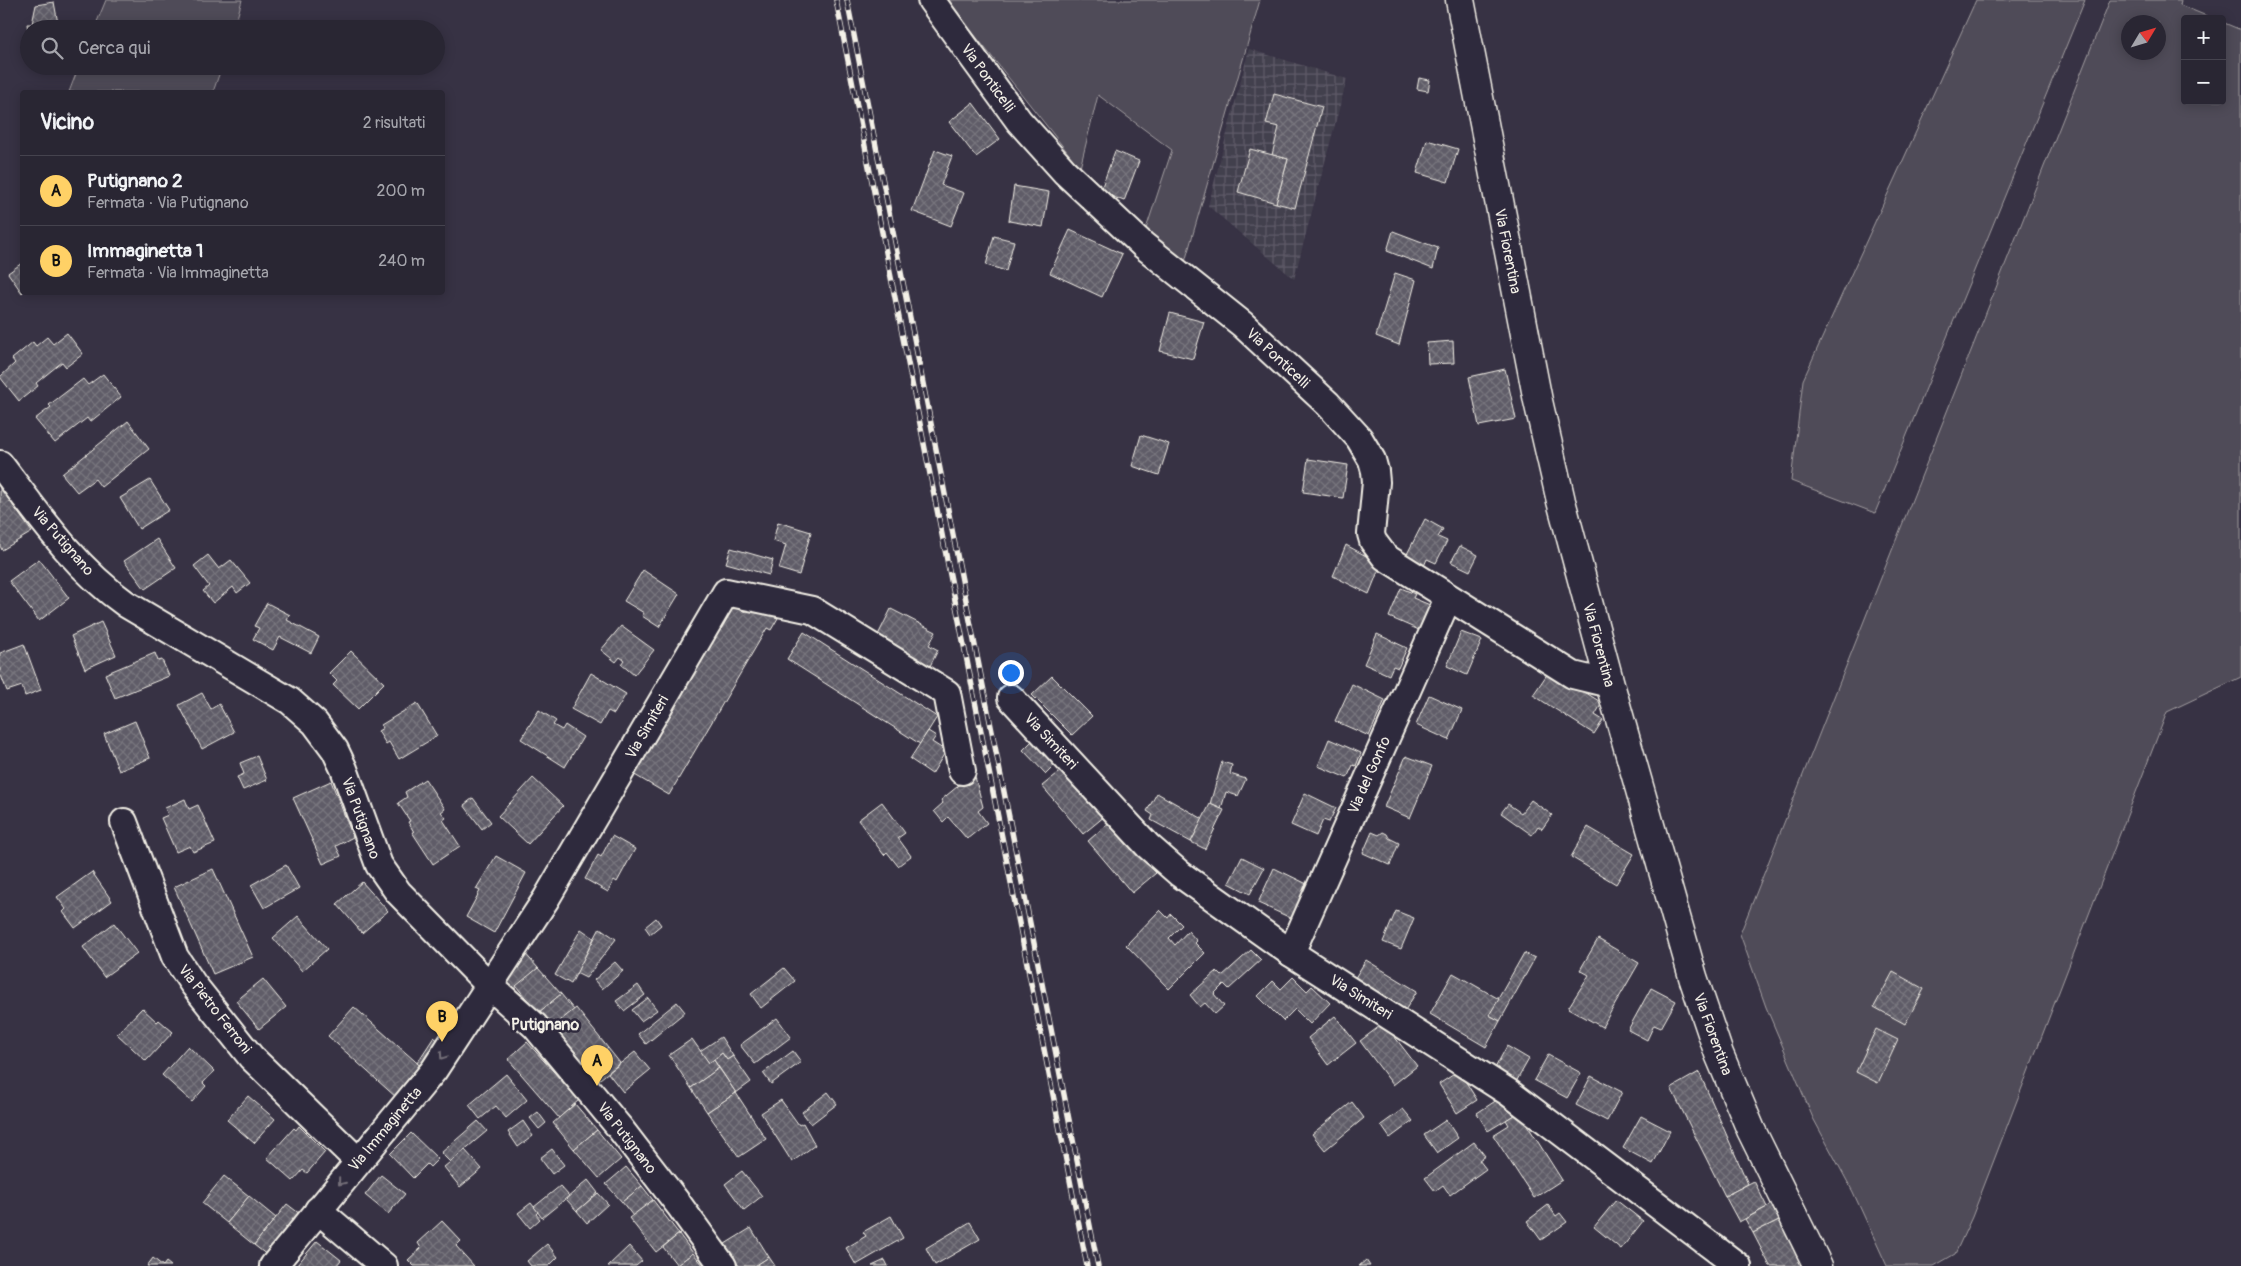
<!DOCTYPE html>
<html lang="it">
<meta charset="utf-8">
<style>
body{margin:0;font-family:Pangolin,sans-serif;background:#312e3b;color:#f1f3f6}
.controls{position:absolute;right:15px;top:15px;display:grid;overflow:hidden;border-radius:5px;box-shadow:0 2px 12px #0003}
.controls button{width:45px;height:45px;display:grid;place-items:center;padding:0;border:0;border-bottom:1px solid #45434e;background:#292633;color:#f1f3f6;font:25px sans-serif}
.compass{position:absolute;left:2121px;top:15px;width:45px;height:45px;border-radius:50%;background:#292633;box-shadow:0 2px 12px #0003;rotate:52deg}
.you{position:absolute;left:1010px;top:672px;width:18px;height:18px;margin:-12px;border:4px solid #fff;border-radius:50%;background:#1a73e8;box-shadow:0 0 0 8px #1a73e833}
.badge{display:grid;place-items:center;width:32px;height:32px;border-radius:50%;background:#ffd166;color:#111;font-size:16px;font-weight:700}
.pin{position:absolute;translate:-50% -41px;filter:drop-shadow(0 1px 2px #0008)}
.pin::after{content:'';position:absolute;top:26px;width:18px;height:15px;background:inherit;clip-path:polygon(0 0,100% 0,50% 100%)}
.list{margin:0;padding:0;list-style:none}
h2{display:flex;justify-content:space-between;align-items:center;height:65px;margin:0;padding:0 20px;font-size:21px}
h2 small{font-size:16px;font-weight:400;color:#a5a5ac}
.list li{display:grid;grid-template-columns:32px 1fr auto;gap:15px;align-items:center;box-sizing:border-box;height:70px;padding:0 20px;border-top:1px solid #45434e}
.list b{display:block;font-size:19px;white-space:nowrap}
.list p{margin:0;font-size:16px;white-space:nowrap;color:#a5a5ac}
.list em{font-size:16px;font-style:normal;color:#a5a5ac}
.icon{flex:none;width:28px;height:28px;fill:none;stroke:currentColor;stroke-width:2;stroke-linecap:round;stroke-linejoin:round}
.map{position:relative;flex:none;width:2241px;height:1266px;overflow:hidden}
.search{position:absolute;background:#292633;box-shadow:0 2px 12px #0003;left:20px;top:20px;width:425px;height:55px;display:flex;align-items:center;gap:12px;box-sizing:border-box;padding:0 18px;border-radius:28px;color:#a5a5ac;font-size:19px}
.panel{position:absolute;background:#292633;box-shadow:0 2px 12px #0003;left:20px;top:90px;width:425px;height:205px;border-radius:5px}
.map>svg:first-child{display:block}
.industrial{fill:url(#industrial-grid)}
.green{fill:#504b59;stroke:#a29ea0;fill-rule:evenodd}
.building{fill:url(#building-cross-hatch);stroke:#f4f1e8}
.lines{fill:none;stroke-linecap:round;stroke-linejoin:round}
.minor-casing{stroke:#f4f1e8;stroke-width:30}
.major-casing{stroke:#f4f1e8;stroke-width:31}
.minor{stroke:#2f2a3d;stroke-width:26}
.major{stroke:#2f2a3d;stroke-width:28}
.rail-casing{stroke:#f4f1e8;stroke-width:5.5}
.rail{stroke:#2f2a3d;stroke-width:4;stroke-dasharray:11;stroke-linecap:butt}
.oneway{stroke:#747079}
.labels{text-anchor:middle;stroke-width:5;stroke-linejoin:round;paint-order:stroke}
.street-label{font-size:15px;fill:#f4f1e8;stroke:#2f2a3d}
.neighbourhood-label{font-size:16px;font-weight:bold;fill:#f4f1e8;stroke:#2f2a3d}
</style>
<div class="map">
<svg width="2241" height="1266" viewBox="0 0 2241 1266">
<defs>
<pattern id="industrial-grid" width="8" height="8" patternUnits="userSpaceOnUse" patternTransform="scale(1.25)"><rect width="8" height="8" fill="#433f4e"/><path d="M0 4h8M4 0v8" fill="none" stroke="#5f5b68"/></pattern>
<pattern id="building-cross-hatch" width="8" height="8" patternUnits="userSpaceOnUse" patternTransform="scale(1.25)"><rect width="8" height="8" fill="#5f5c67"/><path d="M0 0l8 8M0 8l8-8" fill="none" stroke="#77747d"/></pattern>
</defs>
<rect width="100%" height="100%" fill="#373244"/>
<filter id="ink" filterUnits="userSpaceOnUse"><feTurbulence type="fractalNoise" baseFrequency=".02" numOctaves="2"/><feDisplacementMap in="SourceGraphic" scale="10" xChannelSelector="R" yChannelSelector="G"/><feConvolveMatrix kernelMatrix="1 2 1 2 8 2 1 2 1" color-interpolation-filters="sRGB"/></filter>
<g filter="url(#ink)">
<!-- industrial -->
<path class="industrial" d="M1249 49 1347 79 1294 279 1208 206Z"/>
<!-- green -->
<g class="green">
<path d="M106 0H242L234 29H94Z"/>
<path d="M947 0H1260L1185 262 1146 229 1172 150 1098 95 1080 168Z"/>
<path d="M1976 0H2085L1875 513 1791 481 1803 380Z"/>
<path d="M2110 0H2181L2180 5 2214 19H2185V101H2222V22L2241 30V677L2167 712 1972 1217 1955 1254 1934 1266H1887L1853 1192 1813 1118 1766 1007 1740 934ZM2128 22H2158V52H2128Z"/>
<path d="M79 66H222L213 92H69Z"/>
</g>
<!-- building -->
<g class="building">
<path d="M54 2 59 29H29V38L27 24H32L36 5Z"/>
<path d="M1419 78 1430 80 1428 91 1417 89Z"/>
<path d="M1274 94 1322 107 1295 208 1276 203 1288 159 1272 155 1279 127 1266 124Z"/>
<path d="M973 103 1000 139 976 157 949 122Z"/>
<path d="M1427 140 1458 149 1448 182 1417 173Z"/>
<path d="M1250 149 1288 159 1276 203 1238 192Z"/>
<path d="M935 150 952 156 941 185 964 193 951 226 912 211Z"/>
<path d="M1115 151 1139 161 1124 201 1100 192Z"/>
<path d="M1014 186 1049 192 1043 227 1009 221Z"/>
<path d="M1070 230 1122 254 1102 297 1050 273Z"/>
<path d="M1393 231 1438 248 1433 269 1387 251Z"/>
<path d="M994 236 1014 241 1006 271 986 265Z"/>
<path d="M22 263 23 292 22 293 8 273Z"/>
<path d="M1395 273 1416 280 1399 345 1376 336Z"/>
<path d="M1170 313 1204 322 1193 359 1160 351Z"/>
<path d="M67 333 83 354 66 367 62 362 36 383 38 386 19 401 0 377 15 363 12 359 33 342 36 346 47 337 53 344Z"/>
<path d="M1453 341 1454 363 1428 364 1427 343Z"/>
<path d="M1505 369 1516 419 1479 426 1469 377Z"/>
<path d="M103 374 121 397 90 422 87 418 55 443 35 419 51 407 49 405 83 379 88 385Z"/>
<path d="M128 421 149 449 101 487 95 479 77 492 62 474Z"/>
<path d="M1141 435 1169 444 1159 475 1132 466Z"/>
<path d="M1308 459 1348 465 1343 498 1303 492Z"/>
<path d="M150 480 169 510 139 529 120 498Z"/>
<path d="M0 487 32 532 2 550 0 546Z"/>
<path d="M1425 519 1443 529 1438 537 1447 541 1436 563 1427 559 1424 566 1406 556Z"/>
<path d="M778 522 811 532 799 575 779 569 786 545 773 541Z"/>
<path d="M157 539 176 568 145 589 124 561Z"/>
<path d="M1346 545 1381 564 1369 594 1333 576Z"/>
<path d="M1460 546 1478 555 1470 571 1451 562Z"/>
<path d="M731 548 773 560 769 575 726 563Z"/>
<path d="M208 555 219 569 231 560 250 583 237 593 233 587 213 603 203 591 209 586 194 566Z"/>
<path d="M39 559 69 598 39 621 9 581Z"/>
<path d="M643 570 679 594 659 627 642 616 644 613 624 601Z"/>
<path d="M1401 588 1415 594 1413 598 1430 605 1419 630 1389 617Z"/>
<path d="M267 603 290 615 287 620 319 637 311 653 280 637 273 650 253 639 259 628 254 626Z"/>
<path d="M733 605 745 612 747 606 778 618 771 630 767 628 669 795 633 774Z"/>
<path d="M891 609 936 632 929 645 938 650 930 666 876 639Z"/>
<path d="M101 622 116 655 85 669 71 636Z"/>
<path d="M621 626 654 650 634 675 621 664 624 660 620 657 616 662 601 650Z"/>
<path d="M804 632 937 717 920 744 787 659Z"/>
<path d="M1461 632 1482 640 1467 675 1447 666Z"/>
<path d="M1377 634 1407 648 1398 668 1393 666 1389 675 1364 664Z"/>
<path d="M24 644 41 690 25 696 22 686 7 691 0 673V653Z"/>
<path d="M351 651 384 683 358 709 333 685 337 681 329 673Z"/>
<path d="M155 653 158 661 162 660 169 676 115 698 105 674Z"/>
<path d="M1550 670 1602 703 1595 715 1603 720 1594 734 1533 695Z"/>
<path d="M591 673 626 694 614 714 608 711 600 725 571 709Z"/>
<path d="M1052 676 1092 716 1072 735 1032 695Z"/>
<path d="M1352 684 1385 700 1369 736 1335 721Z"/>
<path d="M202 693 211 709 219 704 234 732 202 749 179 705Z"/>
<path d="M1429 695 1462 710 1449 740 1416 725Z"/>
<path d="M417 703 437 736 399 759 389 742 386 744 378 731 383 728 381 725Z"/>
<path d="M539 710 556 721 553 725 562 730 565 725 583 737 565 767 521 739Z"/>
<path d="M135 721 150 758 119 771 104 734Z"/>
<path d="M928 731 936 736 932 742 946 751 932 774 910 759Z"/>
<path d="M1035 738 1058 762 1046 774 1023 750Z"/>
<path d="M1329 739 1361 753 1356 766 1353 765 1347 778 1318 766Z"/>
<path d="M257 756 267 780 243 790 237 777 244 774 240 763Z"/>
<path d="M1406 756 1432 766 1410 818 1384 807Z"/>
<path d="M1222 762 1232 765 1230 774 1246 779 1238 796 1226 792 1221 809 1210 804Z"/>
<path d="M1062 770 1105 816 1083 834 1042 786Z"/>
<path d="M974 773 983 807 978 811 987 823 967 839 948 817 943 822 934 811 943 803 941 800Z"/>
<path d="M533 778 563 806 528 844 498 816Z"/>
<path d="M425 779 445 809 441 812 446 818 443 820 460 846 433 864 412 832H414L408 822 410 821 398 803 407 797 405 792Z"/>
<path d="M331 781 353 837 336 846 341 856 323 864 293 798Z"/>
<path d="M1157 793 1203 819 1191 842 1151 820 1153 815 1147 811Z"/>
<path d="M1305 793 1336 808 1329 822 1323 820 1316 836 1291 825Z"/>
<path d="M473 798 491 822 482 829 464 805Z"/>
<path d="M185 799 189 809 198 805 215 843 193 852 190 846 176 852 161 818 168 815 165 808Z"/>
<path d="M1531 800 1552 815 1542 829 1538 826 1532 835 1501 813 1508 804 1521 813Z"/>
<path d="M882 802 905 833 898 838 911 856 898 866 887 852 884 855 858 820Z"/>
<path d="M1210 804 1224 810 1205 849 1191 842Z"/>
<path d="M1111 821 1156 873 1132 893 1088 841Z"/>
<path d="M1588 827 1634 854 1616 884 1571 857Z"/>
<path d="M1372 832 1379 835 1383 832 1387 834 1389 838 1399 843 1390 865 1363 853Z"/>
<path d="M612 836 635 849 617 882 614 880 608 892 585 879 598 855 601 857Z"/>
<path d="M496 856 526 873 494 933 466 917 480 891 476 889Z"/>
<path d="M1242 857 1264 868 1250 894 1229 883Z"/>
<path d="M286 865 299 888 264 908 251 885Z"/>
<path d="M1274 868 1309 885 1293 919 1258 903Z"/>
<path d="M213 869 253 957 213 974 174 887Z"/>
<path d="M92 872 112 901 75 928 63 912 66 909 57 897Z"/>
<path d="M362 882 388 911 362 933 337 904Z"/>
<path d="M1160 910 1168 918 1171 914 1182 925 1169 938 1175 945 1188 931 1197 941 1195 943 1205 953 1169 989 1126 945Z"/>
<path d="M1396 911 1414 918 1401 949 1383 942Z"/>
<path d="M298 916 327 949 302 971 273 938Z"/>
<path d="M656 918 661 925 650 934 645 927Z"/>
<path d="M114 923 137 953 104 977 83 947Z"/>
<path d="M600 928 616 939 586 978 576 973Z"/>
<path d="M581 929 594 938 571 984 555 975Z"/>
<path d="M1598 939 1639 963 1602 1027 1568 1008 1589 975 1580 970Z"/>
<path d="M1251 950 1261 960 1229 989 1224 984 1214 994 1224 1006 1215 1014 1205 1003 1200 1007 1190 995 1217 971 1222 976Z"/>
<path d="M523 951 538 968 511 992 501 985Z"/>
<path d="M1524 953 1535 958 1500 1021 1489 1015Z"/>
<path d="M1366 960 1417 991 1404 1012 1353 981Z"/>
<path d="M615 962 623 971 602 989 594 980Z"/>
<path d="M538 968 561 994 538 1013 516 986Z"/>
<path d="M784 968 795 981 761 1008 751 994Z"/>
<path d="M1893 972 1924 989 1905 1024 1874 1007Z"/>
<path d="M1453 973 1499 999 1489 1015 1500 1021 1486 1047 1430 1014Z"/>
<path d="M1293 977 1307 991 1312 986 1330 1003 1310 1024 1295 1009 1283 1021 1258 996 1273 981 1281 989Z"/>
<path d="M263 979 286 1007 259 1029 236 1001Z"/>
<path d="M638 985 645 995 624 1011 616 1001Z"/>
<path d="M1651 988 1676 1001 1661 1028 1654 1025 1647 1040 1628 1030Z"/>
<path d="M561 994 574 1010 551 1028 538 1013Z"/>
<path d="M648 998 657 1010 641 1021 632 1010Z"/>
<path d="M677 1002 685 1012 646 1044 638 1034Z"/>
<path d="M354 1007 423 1068 397 1098 328 1036Z"/>
<path d="M142 1008 157 1022 159 1020 173 1032 146 1061 117 1034Z"/>
<path d="M576 1008 608 1048 583 1068 551 1028Z"/>
<path d="M1335 1016 1356 1043 1328 1065 1308 1038Z"/>
<path d="M777 1018 791 1037 755 1064 740 1045Z"/>
<path d="M1384 1023 1417 1066 1393 1085 1360 1041Z"/>
<path d="M1876 1029 1898 1040 1878 1083 1856 1072Z"/>
<path d="M434 1037 440 1042 423 1068 417 1063Z"/>
<path d="M721 1037 733 1056 727 1060 722 1053 709 1063 700 1051Z"/>
<path d="M692 1039 709 1063 714 1060 719 1068 691 1088 669 1055Z"/>
<path d="M527 1042 579 1100 559 1118 508 1059Z"/>
<path d="M188 1046 214 1071 203 1083 206 1086 192 1102 162 1075Z"/>
<path d="M1507 1046 1529 1059 1516 1082 1494 1070Z"/>
<path d="M608 1048 620 1063 595 1083 583 1068Z"/>
<path d="M793 1051 801 1062 771 1084 763 1073Z"/>
<path d="M635 1052 650 1070 623 1092 608 1073Z"/>
<path d="M722 1053 727 1060 733 1056 751 1082 736 1093 714 1060Z"/>
<path d="M1548 1055 1581 1073 1567 1098 1534 1080Z"/>
<path d="M719 1068 736 1093 707 1112 691 1088Z"/>
<path d="M1459 1071 1477 1100 1457 1113 1439 1084Z"/>
<path d="M1699 1072 1748 1184 1725 1196 1671 1088Z"/>
<path d="M506 1074 527 1100 506 1118 496 1106 480 1119 469 1105Z"/>
<path d="M1591 1076 1622 1092 1607 1121 1576 1105Z"/>
<path d="M828 1092 837 1104 811 1124 802 1112Z"/>
<path d="M736 1093 766 1139 739 1157 707 1112Z"/>
<path d="M248 1096 275 1119 254 1143 227 1120Z"/>
<path d="M1500 1098 1519 1112 1488 1131 1477 1113Z"/>
<path d="M781 1100 799 1125 803 1123 815 1145 792 1162 761 1113Z"/>
<path d="M1352 1102 1364 1118 1325 1150 1312 1134Z"/>
<path d="M575 1104 597 1130 574 1149 553 1123Z"/>
<path d="M1403 1109 1413 1121 1390 1138 1381 1125Z"/>
<path d="M538 1112 546 1123 539 1129 530 1118Z"/>
<path d="M1519 1112 1562 1180 1534 1198 1493 1135 1509 1125 1506 1120Z"/>
<path d="M1641 1116 1670 1131 1653 1164 1623 1148Z"/>
<path d="M1446 1120 1458 1138 1437 1153 1424 1135Z"/>
<path d="M478 1121 487 1131 450 1162 441 1153Z"/>
<path d="M523 1121 533 1136 518 1147 508 1132Z"/>
<path d="M299 1126 325 1152 307 1173 303 1170 293 1181 267 1158 294 1128 296 1130Z"/>
<path d="M597 1130 621 1159 599 1178 574 1149Z"/>
<path d="M411 1133 438 1159 430 1167 427 1164 413 1178 390 1154Z"/>
<path d="M1474 1142 1485 1156 1479 1160 1486 1169 1450 1195 1443 1185 1435 1191 1425 1178Z"/>
<path d="M552 1149 564 1165 552 1174 540 1158Z"/>
<path d="M465 1150 482 1169 460 1187 444 1167Z"/>
<path d="M626 1167 642 1186 622 1202 606 1184Z"/>
<path d="M742 1171 762 1196 744 1210 725 1184Z"/>
<path d="M381 1175 405 1194 388 1214 365 1195Z"/>
<path d="M224 1176 249 1196 227 1223 202 1203Z"/>
<path d="M588 1180 598 1193 577 1211 566 1199Z"/>
<path d="M1754 1181 1767 1207 1739 1222 1725 1196Z"/>
<path d="M560 1186 569 1196 542 1218 534 1207Z"/>
<path d="M642 1186 653 1200 633 1216 622 1202Z"/>
<path d="M598 1193 608 1204 587 1223 577 1211Z"/>
<path d="M249 1196 276 1218 254 1245 227 1223Z"/>
<path d="M653 1200 679 1234 656 1252 629 1218Z"/>
<path d="M1616 1200 1643 1221 1621 1249 1594 1227Z"/>
<path d="M531 1203 538 1212 536 1214 540 1219 530 1228 518 1213Z"/>
<path d="M287 1204 300 1214 267 1255 254 1245Z"/>
<path d="M1548 1205 1556 1216 1560 1213 1567 1222 1541 1240 1527 1221Z"/>
<path d="M1771 1205 1779 1220 1753 1233 1745 1219Z"/>
<path d="M891 1216 903 1238 856 1265 846 1248 866 1236 863 1232Z"/>
<path d="M1779 1220 1803 1266H1770L1753 1233Z"/>
<path d="M442 1221 461 1241 456 1246 474 1266H414L408 1260 421 1248 418 1243Z"/>
<path d="M970 1222 980 1239 935 1265 926 1248Z"/>
<path d="M751 1228 769 1257 755 1266H739L725 1244Z"/>
<path d="M679 1234 693 1253 677 1265 663 1247Z"/>
<path d="M317 1241 341 1260 336 1266 297 1265Z"/>
<path d="M547 1244 558 1257 549 1266H531L527 1261Z"/>
<path d="M629 1246 642 1261 636 1266H608Z"/>
<path d="M693 1253 704 1266H678L677 1265Z"/>
<path d="M769 1257 775 1266H755Z"/>
<path d="M153 1258 163 1266 166 1262 171 1266H147Z"/>
<path d="M885 1260 888 1266H872Z"/>
<path d="M1366 1260 1370 1266H1359Z"/>
</g>
<g class="lines">
<!-- minor casing -->
<g class="minor-casing">
<g id="minor">
<path d="M931 0 1019 121 1065 172 1143 245 1242 324 1328 404 1359 438 1372 460 1375 471 1376 482 1371 534 1373 541 1385 557 1573 675 1610 684"/>
<path d="M0 464C38 514 74 567 126 604L290 701 315 723 335 750 344 769 379 865 398 892 490 986 535 1026 619 1127 679 1205 723 1266"/>
<path d="M1011 698 1148 846 1180 874 1291 953 1508 1092 1738 1266"/>
<path d="M124 822 175 957 193 984 251 1057 358 1161"/>
<path d="M1291 953 1448 598"/>
<path d="M318 1210 384 1266"/>
<path d="M273 1266 434 1070 546 899 726 592 812 610 947 693 962 771"/>
</g>
</g>
<!-- major casing -->
<g class="major-casing">
<path id="major" d="M1460 0 1538 401 1561 501 1610 684 1693 977 1719 1054 1751 1130 1818 1266"/>
</g>
<!-- minor -->
<use href="#minor" class="minor"/>
<!-- major -->
<use href="#major" class="major"/>
<!-- rail casing -->
<g class="rail-casing">
<g id="rail">
<path d="M836 0 1087 1266"/>
<path d="M847 0 1098 1266"/>
</g>
</g>
<!-- rail -->
<use href="#rail" class="rail"/>
</g>
<!-- one-way arrows -->
<defs><path id="oneway-chevron" d="M-2-3.5L2.5 0L-2 3.5" fill="none" stroke-width="1.6" stroke-linecap="round" stroke-linejoin="round" transform="scale(1.25)"/></defs>
<g class="oneway">
<use href="#oneway-chevron" transform="translate(443 1056) rotate(124)"/>
<use href="#oneway-chevron" transform="translate(341 1182) rotate(129)"/>
</g>
</g>
<g class="labels">
<!-- street labels -->
<g class="street-label">
<text transform="translate(988 78) rotate(54)" y="5">Via Ponticelli</text>
<text transform="translate(1508 251) rotate(79)" y="5">Via Fiorentina</text>
<text transform="translate(1278 358) rotate(43)" y="5">Via Ponticelli</text>
<text transform="translate(63 541) rotate(49)" y="5">Via Putignano</text>
<text transform="translate(1599 645) rotate(75)" y="5">Via Fiorentina</text>
<text transform="translate(647 727) rotate(-60)" y="5">Via Simiteri</text>
<text transform="translate(1051 741) rotate(47)" y="5">Via Simiteri</text>
<text transform="translate(1369 775) rotate(-66)" y="5">Via del Gonfo</text>
<text transform="translate(361 818) rotate(70)" y="5">Via Putignano</text>
<text transform="translate(1361 997) rotate(32)" y="5">Via Simiteri</text>
<text transform="translate(215 1009) rotate(52)" y="5">Via Pietro Ferroni</text>
<text transform="translate(1713 1034) rotate(70)" y="5">Via Fiorentina</text>
<text transform="translate(385 1129) rotate(-50)" y="5">Via Immaginetta</text>
<text transform="translate(627 1138) rotate(52)" y="5">Via Putignano</text>
</g>
<!-- neighbourhood labels -->
<g class="neighbourhood-label">
<text x="545" y="1030">Putignano</text>
</g>
</g>
</svg>
<div class="controls">
<button>+</button>
<button>−</button>
</div>
<svg class="compass" viewBox="-18 -18 36 36"><path d="M0-13l5 13h-10z" fill="#e53935"/><path d="M0 13l5-13h-10z" fill="#a5a5ac"/></svg>
<div class="you"></div>
<div class="pin badge" style="left:597px;top:1086px">A</div>
<div class="pin badge" style="left:442px;top:1042px">B</div>
<div class="search"><svg class="icon" aria-label="search" viewBox="0 0 24 24"><circle cx="10" cy="10" r="6"/><path d="M15 15l6 6"/></svg>Cerca qui</div>
<section class="panel">
<h2>Vicino<small>2 risultati</small></h2>
<ul class="list">
<li><span class="badge">A</span><div><b>Putignano 2</b><p>Fermata · Via Putignano</p></div><em>200 m</em></li>
<li><span class="badge">B</span><div><b>Immaginetta 1</b><p>Fermata · Via Immaginetta</p></div><em>240 m</em></li>
</ul>
</section>
</div>
